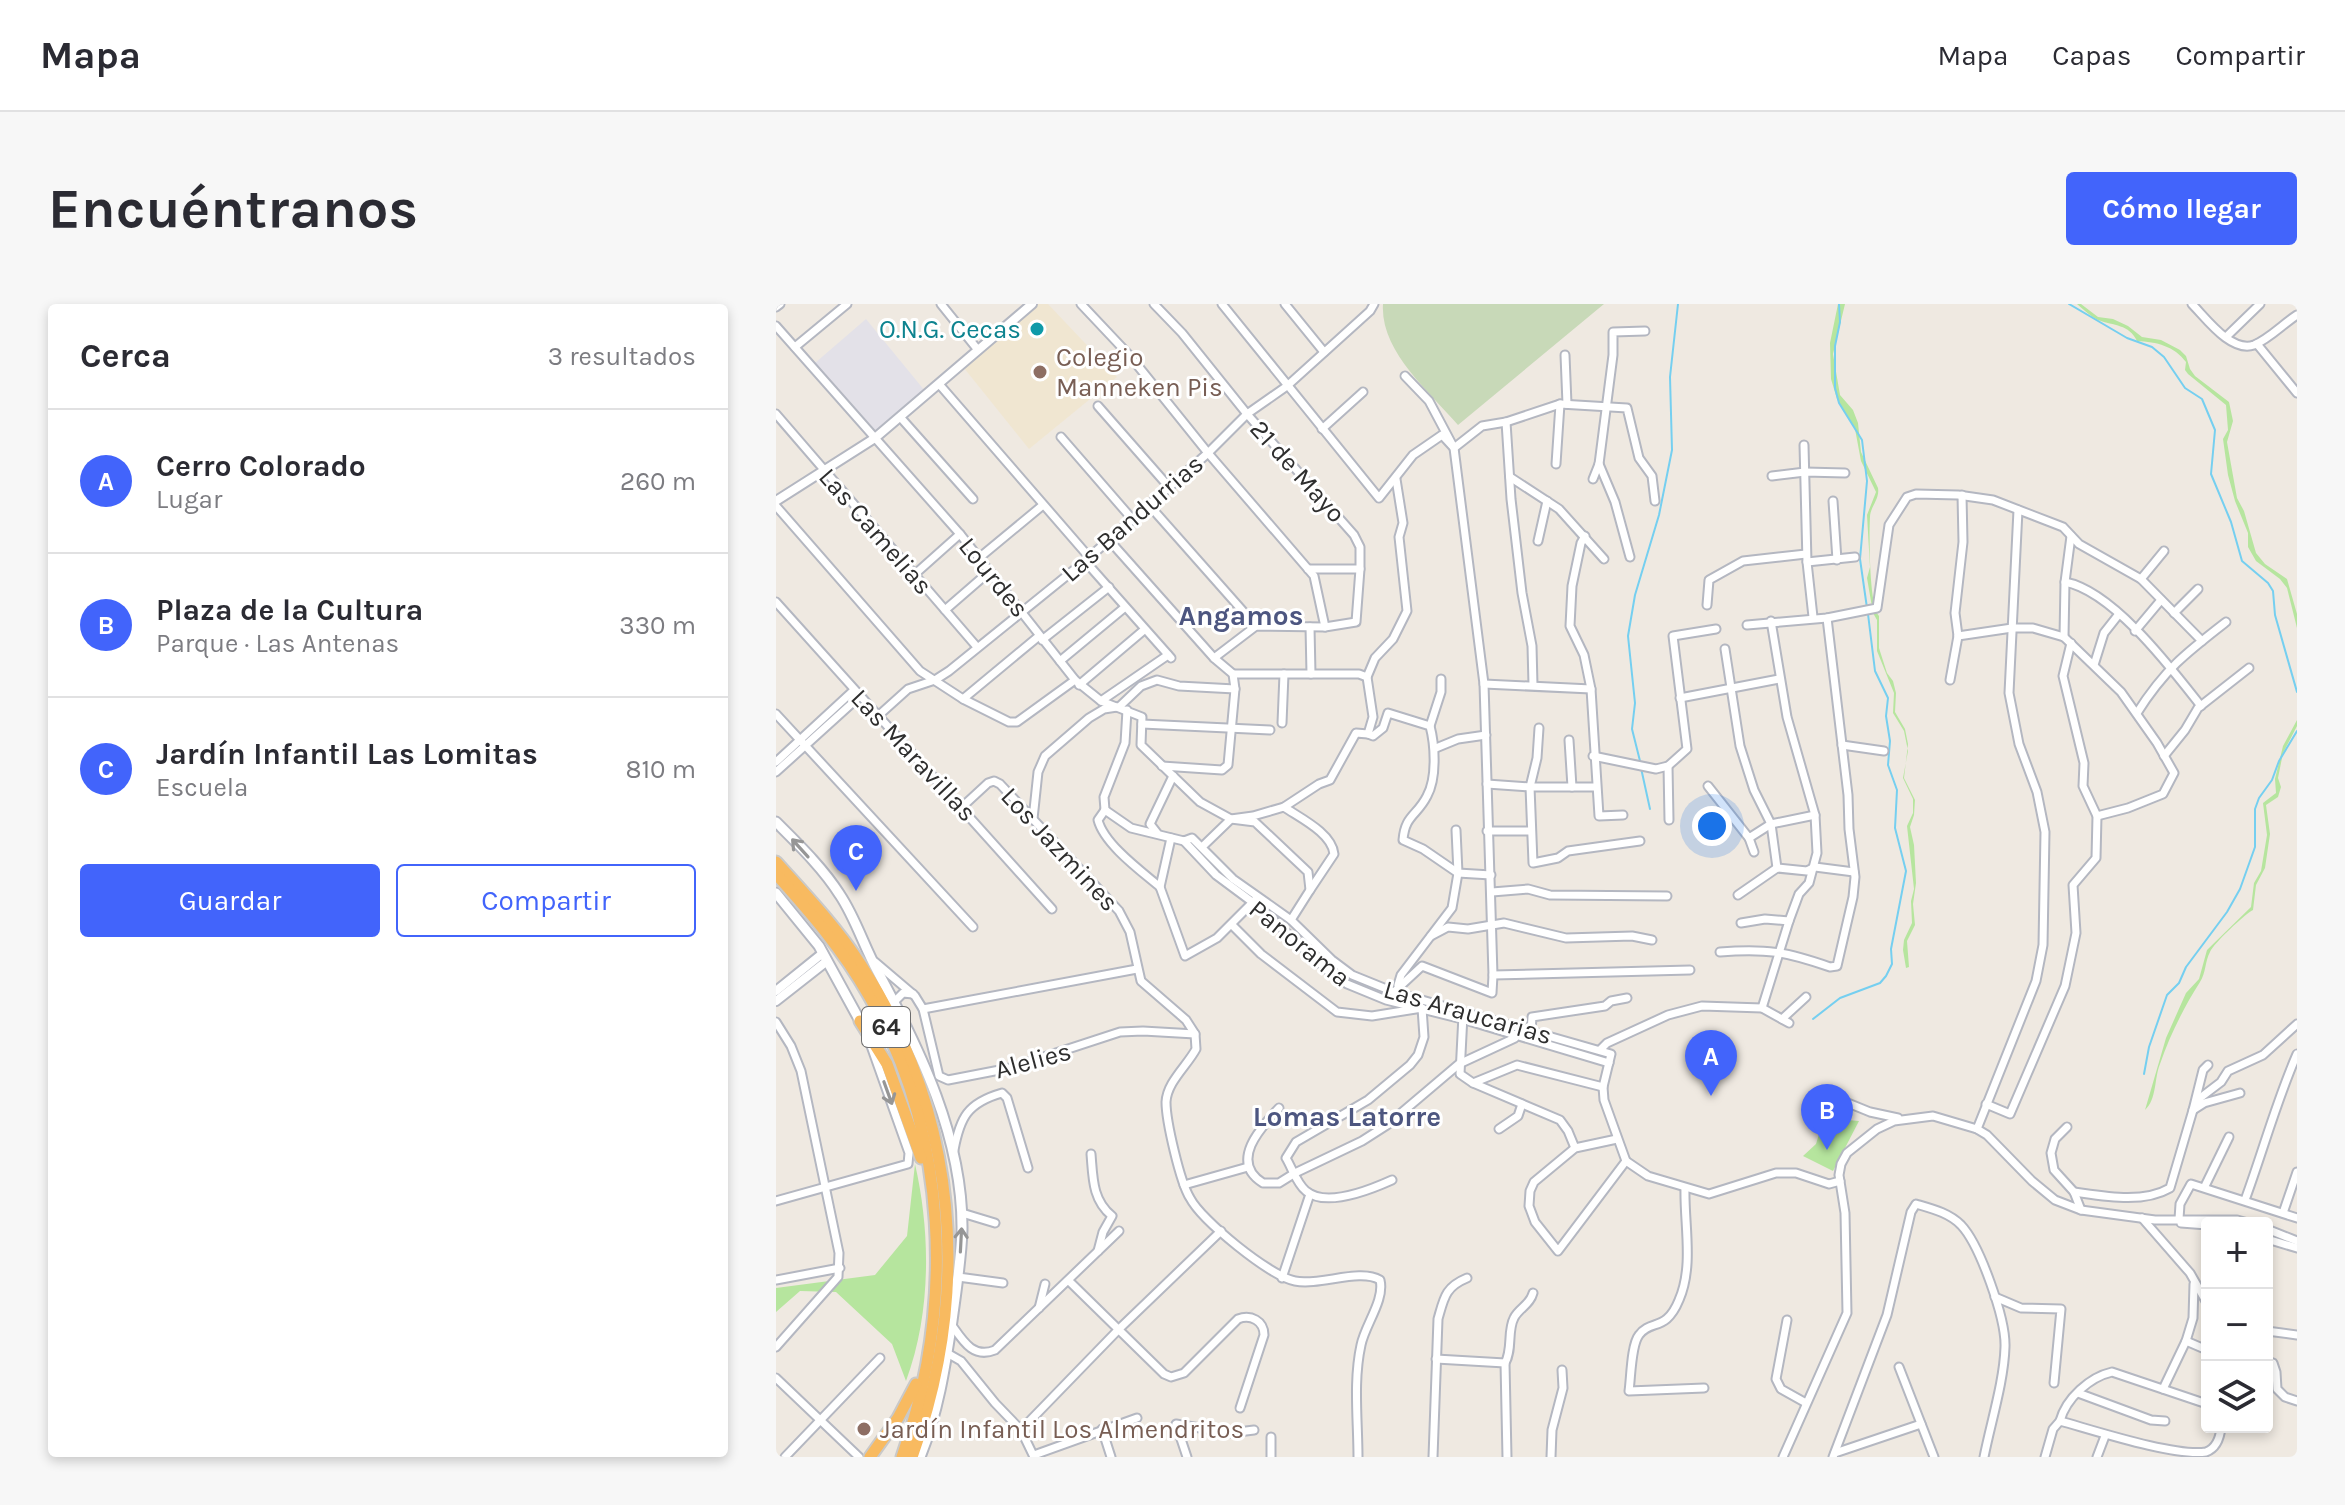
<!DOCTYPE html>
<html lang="es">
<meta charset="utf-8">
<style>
body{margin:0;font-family:Karla,sans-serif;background:#f7f7f7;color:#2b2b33}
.controls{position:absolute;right:24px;bottom:24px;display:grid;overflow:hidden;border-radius:8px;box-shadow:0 4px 12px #0003}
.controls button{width:72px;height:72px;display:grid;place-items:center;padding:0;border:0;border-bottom:2px solid #e1e1e2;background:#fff;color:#2b2b33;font:40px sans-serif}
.you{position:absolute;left:936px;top:522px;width:28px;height:28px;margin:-20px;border:6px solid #fff;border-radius:50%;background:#1a73e8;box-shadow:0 0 0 12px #1a73e833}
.badge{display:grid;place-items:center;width:52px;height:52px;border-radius:50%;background:#4264fb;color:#fff;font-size:26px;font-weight:700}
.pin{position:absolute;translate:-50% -66px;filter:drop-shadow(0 2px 4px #0008)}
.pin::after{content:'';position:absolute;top:42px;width:28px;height:24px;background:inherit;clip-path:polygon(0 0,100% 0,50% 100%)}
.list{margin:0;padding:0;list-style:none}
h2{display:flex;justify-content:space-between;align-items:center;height:104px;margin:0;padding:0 32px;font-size:34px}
h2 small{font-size:26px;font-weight:400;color:#7c7c81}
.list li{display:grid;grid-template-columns:52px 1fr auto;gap:24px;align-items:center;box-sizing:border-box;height:144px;padding:0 32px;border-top:2px solid #e1e1e2}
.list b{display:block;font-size:30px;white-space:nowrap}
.list p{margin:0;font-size:26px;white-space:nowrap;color:#7c7c81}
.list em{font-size:26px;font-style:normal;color:#7c7c81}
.actions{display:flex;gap:16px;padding:24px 32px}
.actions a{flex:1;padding:18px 0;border:2px solid #4264fb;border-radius:8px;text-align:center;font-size:28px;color:#4264fb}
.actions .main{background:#4264fb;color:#fff}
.icon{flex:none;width:44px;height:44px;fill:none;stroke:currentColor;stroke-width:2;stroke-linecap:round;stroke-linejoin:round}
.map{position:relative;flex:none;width:1521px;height:1153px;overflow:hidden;border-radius:8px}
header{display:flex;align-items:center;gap:48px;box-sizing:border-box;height:112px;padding:0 40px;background:#fff;border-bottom:2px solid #e1e1e2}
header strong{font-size:38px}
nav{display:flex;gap:44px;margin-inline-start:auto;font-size:28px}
.intro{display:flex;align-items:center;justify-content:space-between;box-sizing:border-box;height:192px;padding:0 48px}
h1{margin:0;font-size:56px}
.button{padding:20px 36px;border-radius:8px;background:#4264fb;color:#fff;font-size:28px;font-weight:700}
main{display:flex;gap:48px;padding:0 48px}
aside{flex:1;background:#fff;border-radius:8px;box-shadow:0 4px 12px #0003}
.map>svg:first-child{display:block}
.industrial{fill:#e3e1e8}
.education{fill:#f0e6d1}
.green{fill:#b6e59e}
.cemetery{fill:#c8d9b8}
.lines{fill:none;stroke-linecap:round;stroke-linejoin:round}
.stream{stroke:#75cff0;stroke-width:2}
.minor-casing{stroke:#b4b7c1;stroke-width:11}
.tertiary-casing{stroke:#b4b7c1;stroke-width:12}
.secondary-casing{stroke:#b4b7c1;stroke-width:13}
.trunk-casing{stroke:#c9c9c9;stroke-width:15}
.minor{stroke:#fff;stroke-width:7}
.tertiary{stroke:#fff;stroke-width:8}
.secondary{stroke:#fff;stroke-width:9}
.trunk{stroke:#f8ba60;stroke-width:11}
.oneway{stroke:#969696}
.culture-dot{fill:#0f9aa8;stroke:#fff;stroke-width:3}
.education-dot{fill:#8d6e63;stroke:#fff;stroke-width:3}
.labels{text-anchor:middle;stroke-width:6;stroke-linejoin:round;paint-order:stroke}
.shield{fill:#fff;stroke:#6d6d6d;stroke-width:2}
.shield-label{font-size:24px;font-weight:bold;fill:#2e2e2e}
.culture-label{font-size:26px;fill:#0d838f;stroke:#fff;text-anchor:end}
.education-label{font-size:26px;fill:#785e54;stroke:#fff;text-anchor:start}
.street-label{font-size:26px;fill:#2e2e2e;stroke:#fff}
.neighbourhood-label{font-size:28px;font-weight:bold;fill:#4d5680;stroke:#fff}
</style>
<header>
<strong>Mapa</strong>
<nav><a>Mapa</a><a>Capas</a><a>Compartir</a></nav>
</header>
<div class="intro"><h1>Encuéntranos</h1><a class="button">Cómo llegar</a></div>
<main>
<aside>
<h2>Cerca<small>3 resultados</small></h2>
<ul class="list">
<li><span class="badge">A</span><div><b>Cerro Colorado</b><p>Lugar</p></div><em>260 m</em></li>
<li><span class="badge">B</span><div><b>Plaza de la Cultura</b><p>Parque · Las Antenas</p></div><em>330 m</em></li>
<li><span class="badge">C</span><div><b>Jardín Infantil Las Lomitas</b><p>Escuela</p></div><em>810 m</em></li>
</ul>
<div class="actions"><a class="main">Guardar</a><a>Compartir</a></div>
</aside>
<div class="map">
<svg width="1521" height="1153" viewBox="0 0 1521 1153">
<rect width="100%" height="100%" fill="#efe9e1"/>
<!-- industrial -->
<path class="industrial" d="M90 15 149 87 100 127 39 59Z"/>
<!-- education -->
<path class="education" d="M260 0H272L341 73 253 145 188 64Z"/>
<!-- green -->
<g class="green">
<path d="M1062 0H1069L1057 50 1064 91 1077 106 1082 119 1085 148 1102 184C1104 195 1094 203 1094 213 1093 231 1093 302 1103 312V344L1111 369 1117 377 1120 389 1119 408 1129 425 1132 440 1128 474 1139 496 1138 511 1134 523 1138 541 1140 579 1137 600 1139 621 1131 637 1133 663 1130 664 1127 646 1128 636 1136 619 1135 597 1138 585 1131 522 1137 509V495L1127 474 1132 447 1128 427 1117 409 1118 389 1101 347V316L1097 309 1091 274 1094 263 1091 211 1100 188 1085 157 1079 125 1061 95 1055 75 1054 39Z"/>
<path d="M1301 0H1305L1322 13 1337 15 1352 22 1366 33 1385 36 1404 46 1410 52 1414 65 1419 72 1453 98 1457 117 1451 138 1461 194 1468 207 1480 249 1489 260 1511 275 1521 310V324L1511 284 1504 275 1480 257 1472 243V229L1459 197 1452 171 1447 135 1452 126 1450 101 1412 70 1409 66 1410 58C1398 42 1381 38 1361 37 1353 20 1338 22 1322 16 1314 12 1308 6 1301 0Z"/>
<path d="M1521 416V422L1507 449 1502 474 1505 483 1502 493 1490 501 1494 530 1489 564 1480 581 1477 606C1469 610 1438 639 1434 648 1429 657 1430 669 1424 678 1408 703 1394 731 1384 760 1378 775 1381 795 1369 806L1390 734 1410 689 1423 675 1431 646 1475 603 1478 579 1485 567 1491 531 1487 499 1500 489 1499 475 1507 442Z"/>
<path d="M1048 814 1083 817 1057 867 1027 852 1040 840Z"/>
<path d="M139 860C155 930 155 1010 130 1077L116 1040 60 988 24 987 0 1008V984L99 971 131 932Z"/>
</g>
<!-- cemetery -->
<path class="cemetery" d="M607 0H828L682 121C653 87 604 47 607 0Z"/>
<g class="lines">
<!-- stream -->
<g class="stream">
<path d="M1063 0 1064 18 1059 42V84L1063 99 1086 136 1091 177 1084 255 1091 304"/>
<path d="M1293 0 1351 34 1376 43 1388 53 1409 84 1426 95 1439 126 1435 170 1455 218 1466 257 1492 279 1497 287 1499 311 1521 388"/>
<path d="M864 457 856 425 859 399 852 332 859 291 883 211 896 146 894 73 902 0"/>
<path d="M865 464 874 505"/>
<path d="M1037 715 1064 694 1104 679 1110 672 1116 660 1115 645 1130 567 1119 524 1121 486 1112 461 1114 437 1110 412 1112 394 1099 367 1092 310"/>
<path d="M1368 770 1373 743 1391 691 1403 679 1410 663 1451 608 1464 585 1479 543V505L1483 494 1496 476 1503 457 1521 427"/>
</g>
<!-- minor casing -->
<g class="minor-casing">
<g id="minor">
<path d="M165 0 202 46"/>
<path d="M305 0 354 52 432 149 538 272 549 323"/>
<path d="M378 0 406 29 471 110 578 231 584 243V265L580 318 549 323 480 322 438 354"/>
<path d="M446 0 603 194 637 151 666 131 678 144 706 122 730 118 784 100 851 104 863 154 876 172 879 197"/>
<path d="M509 0 548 48"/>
<path d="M1416 0C1430 14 1455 49 1478 41 1493 35 1507 20 1521 11"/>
<path d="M0 3 4 0"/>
<path d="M0 22 184 230 299 376 325 397 366 413 365 441 424 498 455 515 479 518 532 568 534 586 515 616"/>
<path d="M1450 33 1484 0"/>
<path d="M1481 40 1521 89"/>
<path d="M19 43 71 0"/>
<path d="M789 51 791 100"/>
<path d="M163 80 313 253"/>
<path d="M322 102 393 183"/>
<path d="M0 110 201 343"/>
<path d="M125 114 197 195"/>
<path d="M730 118 735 195 746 289 756 342 757 381"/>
<path d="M546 125 587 88"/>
<path d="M285 133 357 216"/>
<path d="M1028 141 1031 258 1037 313"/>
<path d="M780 160 784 100"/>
<path d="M823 160 839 198 854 253"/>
<path d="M996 172 1029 168 1069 169"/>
<path d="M734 173 783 205 828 255"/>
<path d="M620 175 627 219 623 233 631 307 617 335 599 354 591 373 597 413 592 430 597 432 607 424 612 409 654 422C659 441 661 474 651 492 641 512 629 511 627 536L647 545 682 569 715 571"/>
<path d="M817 175 823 160 837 51V28L869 27"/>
<path d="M1186 191 1187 238 1179 309 1182 332 1236 324H1257L1288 333 1345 388 1381 439 1398 469 1387 490 1352 504 1321 512"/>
<path d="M1057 197 1061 256"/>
<path d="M373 201 480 322"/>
<path d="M0 202 144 367 187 395 233 418H241L299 376"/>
<path d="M809 232 805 239 796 282 794 322 808 351 815 385 823 512 847 511"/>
<path d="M333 236 438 354 457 370 459 385 452 461 446 466 386 462"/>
<path d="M762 237 771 197"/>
<path d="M203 254 267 201"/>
<path d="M309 257 395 354"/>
<path d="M1031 258 1079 253"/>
<path d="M532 265H584"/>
<path d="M138 271 184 230"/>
<path d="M1365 275 1388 247"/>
<path d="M1289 278C1337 287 1395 364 1425 402"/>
<path d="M0 298 276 605"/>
<path d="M931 301 933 276 967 257 1030 250"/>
<path d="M169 306 214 267"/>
<path d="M1398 309 1422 285"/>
<path d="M971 321 1051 314 1101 304 1113 221 1131 193 1140 190 1182 191 1217 196 1287 223 1303 240 1365 275 1426 337"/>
<path d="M534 323 535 370"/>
<path d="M1359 327 1385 296"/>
<path d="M1288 333 1289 278 1295 232"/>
<path d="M266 336 333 283"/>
<path d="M949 345 964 442 978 486 995 520 1001 564"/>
<path d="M284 357 348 304"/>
<path d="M1318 361 1328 329 1343 310"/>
<path d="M457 370H583L591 373"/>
<path d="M1174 376 1182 332"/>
<path d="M708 380 815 385"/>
<path d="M303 381 368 326"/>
<path d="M904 394 1003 375"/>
<path d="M187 395 263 332"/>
<path d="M325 397 392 351"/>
<path d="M343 403 365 382 381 376 403 382 459 385"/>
<path d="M1361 409C1389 365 1410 349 1450 318"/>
<path d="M0 410 197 623"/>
<path d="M102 412 132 385 159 376 173 367 309 257 432 149 471 110 511 82 594 7 598 0"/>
<path d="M506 419 508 370"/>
<path d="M366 420 494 426"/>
<path d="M654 422 665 388V375"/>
<path d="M763 424 761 454 754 483 757 559 782 554 792 547 864 537"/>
<path d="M793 436 796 483"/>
<path d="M1066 441 1108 447"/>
<path d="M660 444 682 435 710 431"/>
<path d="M817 452 880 465 892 462 911 445 897 332 940 325"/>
<path d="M1388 452 1409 426 1422 404 1473 364"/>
<path d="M0 458 78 386"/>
<path d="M892 462 893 516"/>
<path d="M0 468 84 392"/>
<path d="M711 480 754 483H820"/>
<path d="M932 482 973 534 995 520 1039 511"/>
<path d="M186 503 212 479 218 477 224 480 343 607 354 628 365 677 410 716 419 730 420 745C411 762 391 778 390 798 390 817 404 878 414 894 426 917 494 972 519 977 544 982 584 964 604 976 609 996 589 1021 585 1041 577 1077 582 1117 582 1153"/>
<path d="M508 503 543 480 554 476 580 429 592 430"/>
<path d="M329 506 355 524 408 537 416 534 457 575 515 616 556 656 576 671 618 688 835 750 827 783 828 796 850 857 872 872 933 890 1000 869H1020L1053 880 1064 877"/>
<path d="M329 506 328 493 349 439 351 406"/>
<path d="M329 506 322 516C328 540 365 567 384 583"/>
<path d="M257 515 262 468 269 452 313 414 328 405 341 403"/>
<path d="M711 527H754"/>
<path d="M381 529 374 520 397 472"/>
<path d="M395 534 384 583 409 652 441 634 479 596"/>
<path d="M973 534 978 548"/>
<path d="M408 537 440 571 483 603 551 666 571 680 610 696 686 715 833 759"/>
<path d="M426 543 455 515 477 512 508 503C524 514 556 529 558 550L534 586"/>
<path d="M716 588 752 585 774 591 891 592"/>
<path d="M962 591 1001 564 1031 567 1039 563 1078 568"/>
<path d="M965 619 989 615 1013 617"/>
<path d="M456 621 485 650 561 708 596 712 646 704 648 733 642 751 634 761 592 796 520 838 510 854C516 864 521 880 530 887 550 904 596 885 616 876"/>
<path d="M655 632 672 623 692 625 728 619 790 634 856 632 876 636"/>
<path d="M944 648C990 644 1011 648 1054 663L1061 662 1077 593 1079 573 1073 525 1072 491 1051 314"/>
<path d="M99 658 139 692 147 705 361 665"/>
<path d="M717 671 914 666"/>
<path d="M622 681 625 671 676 604 682 569 680 526"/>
<path d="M618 688 646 662 716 689 717 671 708 380 678 144 653 97 629 72"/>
<path d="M118 698 127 689 137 690"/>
<path d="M986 704 1013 617 1023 590 1033 579 1041 549 1039 511 1011 413 995 317"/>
<path d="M147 705 163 772 172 776 234 764 344 728 367 727 419 730"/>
<path d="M687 711 684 770 697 779 784 816 792 827 799 844"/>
<path d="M1006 715 1030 693"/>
<path d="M0 718 15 742 25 767 63 949 62 973 0 1043"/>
<path d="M755 728 756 713 829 702 835 697 851 694"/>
<path d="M824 746 831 739 892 711 926 702 986 704 1013 719"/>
<path d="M1432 761 1427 766 1417 806 1428 799 1464 789"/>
<path d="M697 779 741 761 827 783"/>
<path d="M1067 797 1094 808 1122 814"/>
<path d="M1210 800 1234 810 1289 682 1300 629 1297 581 1320 554 1321 512 1307 482 1308 459 1287 372 1295 339"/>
<path d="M503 804C484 824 453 858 487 879H503L519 869 586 837 611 821 683 760 739 734 740 730"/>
<path d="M1291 823 1279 835 1275 849 1278 866 1298 888 1305 906"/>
<path d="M723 825 742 812 746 800"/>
<path d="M1201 825 1260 677 1267 641 1269 528 1261 488 1243 440 1233 389 1242 206"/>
<path d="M841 835 799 844 758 878 754 887 753 902 759 918 782 947 850 857"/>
<path d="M178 846C184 814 191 799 226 789L231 794 252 864"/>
<path d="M315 850C317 873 316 896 336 912L327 928 322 947"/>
<path d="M408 881 472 863"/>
<path d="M1429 882 1453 833"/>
<path d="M909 884C908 920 918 962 903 996 890 1028 875 1015 863 1031 855 1041 855 1074 853 1087L928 1084"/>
<path d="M1298 888C1327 892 1367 900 1394 884L1417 806 1424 794 1445 778 1452 767 1487 751 1521 720"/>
<path d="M1469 896C1487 847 1500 798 1521 750"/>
<path d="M0 897 132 860 133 849 95 742"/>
<path d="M186 909 219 919"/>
<path d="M1507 909 1521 868"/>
<path d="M1366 914 1414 969 1431 999"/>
<path d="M1403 915 1404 900 1415 880 1521 914"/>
<path d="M1405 919 1431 921"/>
<path d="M1491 925 1521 937"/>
<path d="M1491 935 1521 944"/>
<path d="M182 973 227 979"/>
<path d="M506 974 534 890"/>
<path d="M0 976 64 964"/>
<path d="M293 977 388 1070 395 1073 408 1069 462 1015C475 1010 488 1017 488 1031L464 1104"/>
<path d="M1219 993 1245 1004 1285 1005 1278 1079"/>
<path d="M263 1004 269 980"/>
<path d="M1011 1016 1000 1075 1005 1085 1030 1099"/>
<path d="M175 1020C187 1037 197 1055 219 1046L343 927"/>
<path d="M1491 1027 1521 1031"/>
<path d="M1410 1037 1431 1046"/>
<path d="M171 1049 185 1057 219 1099 245 1126 258 1153"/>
<path d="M660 1055 729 1059"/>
<path d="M1491 1058 1497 1059 1500 1068 1501 1085 1509 1093 1521 1097"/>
<path d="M1123 1063 1158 1153"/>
<path d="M0 1074 83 1153"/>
<path d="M1387 1085 1410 1037 1417 1014 1418 980"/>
<path d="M1302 1089 1375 1116 1389 1117"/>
<path d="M1284 1117C1290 1094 1314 1073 1336 1068L1431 1100"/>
<path d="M326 1125 335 1153"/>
<path d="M245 1126 343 1025 445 927"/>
<path d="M1059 1149 1145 1120"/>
<path d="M258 1151 361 1114"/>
<path d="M9 1153 104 1054"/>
<path d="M411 1153 400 1120 454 1129 478 1126"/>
<path d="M495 1153V1133"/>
<path d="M657 1153 662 1015C668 994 669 983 691 974"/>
<path d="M731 1153 729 1059C737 1045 731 1027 738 1014 743 1004 754 1001 757 989"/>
<path d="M775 1153 776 1126 787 1084 786 1066"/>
<path d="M1007 1153 1071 1009 1069 909 1063 871 1065 860 1071 849 1101 825 1118 817 1157 812 1201 825 1211 831 1256 877 1279 896 1305 906 1379 916H1461L1472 919"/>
<path d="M1057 1153 1111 1011 1135 908 1140 900C1157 905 1173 909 1185 921 1204 941 1230 1015 1229 1043 1228 1077 1215 1118 1208 1153"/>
<path d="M1269 1153 1277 1125 1284 1117C1317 1126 1399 1153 1430 1148 1441 1144 1444 1134 1445 1123"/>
<path d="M1321 1153 1329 1132"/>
</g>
</g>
<!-- tertiary casing -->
<g class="tertiary-casing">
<g id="tertiary">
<path d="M0 197 99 134 256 0"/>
<path d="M0 687 47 649"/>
<path d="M0 697 51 657"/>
</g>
</g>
<!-- secondary casing -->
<g class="secondary-casing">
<g id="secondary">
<path d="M0 518C22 540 47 564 64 591 80 615 88 643 102 668 144 746 187 834 186 926 185 956 180 987 176 1017 169 1063 162 1109 144 1153"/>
<path d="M0 589 43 642 84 717"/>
</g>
</g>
<!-- trunk casing -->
<g class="trunk-casing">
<g id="trunk">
<path d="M0 558C30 591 61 624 85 661 182 811 196 987 136 1153"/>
<path d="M0 570C34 608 67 646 92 690 173 830 179 1002 126 1153"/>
<path d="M84 717 111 760 145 854"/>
<path d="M94 1153 122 1114 140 1080"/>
</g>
</g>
<!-- minor -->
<use href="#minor" class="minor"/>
<!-- tertiary -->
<use href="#tertiary" class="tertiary"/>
<!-- secondary -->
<use href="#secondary" class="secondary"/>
<!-- trunk -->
<use href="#trunk" class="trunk"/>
</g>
<!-- one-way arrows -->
<defs><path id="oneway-shaft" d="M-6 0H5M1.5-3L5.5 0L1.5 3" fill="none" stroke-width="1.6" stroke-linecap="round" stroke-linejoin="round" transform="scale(2)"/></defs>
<g class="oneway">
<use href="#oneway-shaft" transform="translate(24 544) rotate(-132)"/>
<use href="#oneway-shaft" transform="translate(112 789) rotate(70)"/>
<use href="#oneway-shaft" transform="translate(185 936) rotate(-87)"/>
</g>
<!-- markers -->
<circle class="culture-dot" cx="261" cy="25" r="8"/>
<g class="education-dot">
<circle cx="264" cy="68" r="8"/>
<circle cx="88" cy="1125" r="8"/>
</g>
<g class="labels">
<!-- shield labels -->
<rect class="shield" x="86" y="703" width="48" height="40" rx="6"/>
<g class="shield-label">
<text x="110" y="731">64</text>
</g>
<!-- culture labels -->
<g class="culture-label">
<text x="245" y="34">O.N.G. Cecas</text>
</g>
<!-- education labels -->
<g class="education-label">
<text x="280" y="62">Colegio<tspan x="280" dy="30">Manneken Pis</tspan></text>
<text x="104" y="1134">Jardín Infantil Los Almendritos</text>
</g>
<!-- street labels -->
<g class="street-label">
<text transform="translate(522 167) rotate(48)" y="9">21 de Mayo</text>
<text transform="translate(356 214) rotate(-41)" y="9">Las Bandurrias</text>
<text transform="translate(100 227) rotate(49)" y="9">Las Camelias</text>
<text transform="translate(218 273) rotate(51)" y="9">Lourdes</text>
<text transform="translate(138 451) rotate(47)" y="9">Las Maravillas</text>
<text transform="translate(284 545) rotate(47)" y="9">Los Jazmines</text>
<text transform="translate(524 639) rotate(39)" y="9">Panorama</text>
<text transform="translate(692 708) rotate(16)" y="9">Las Araucarias</text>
<text transform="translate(257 756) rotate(-15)" y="9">Alelies</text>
</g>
<!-- neighbourhood labels -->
<g class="neighbourhood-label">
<text x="465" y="321">Angamos</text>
<text x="571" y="822">Lomas Latorre</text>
</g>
</g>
</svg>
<div class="controls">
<button>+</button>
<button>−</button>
<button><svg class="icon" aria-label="layers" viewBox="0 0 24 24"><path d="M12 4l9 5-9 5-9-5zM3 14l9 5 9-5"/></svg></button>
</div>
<div class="you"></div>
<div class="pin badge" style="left:935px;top:792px">A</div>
<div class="pin badge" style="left:1051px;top:846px">B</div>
<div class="pin badge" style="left:80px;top:587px">C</div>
</div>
</main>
